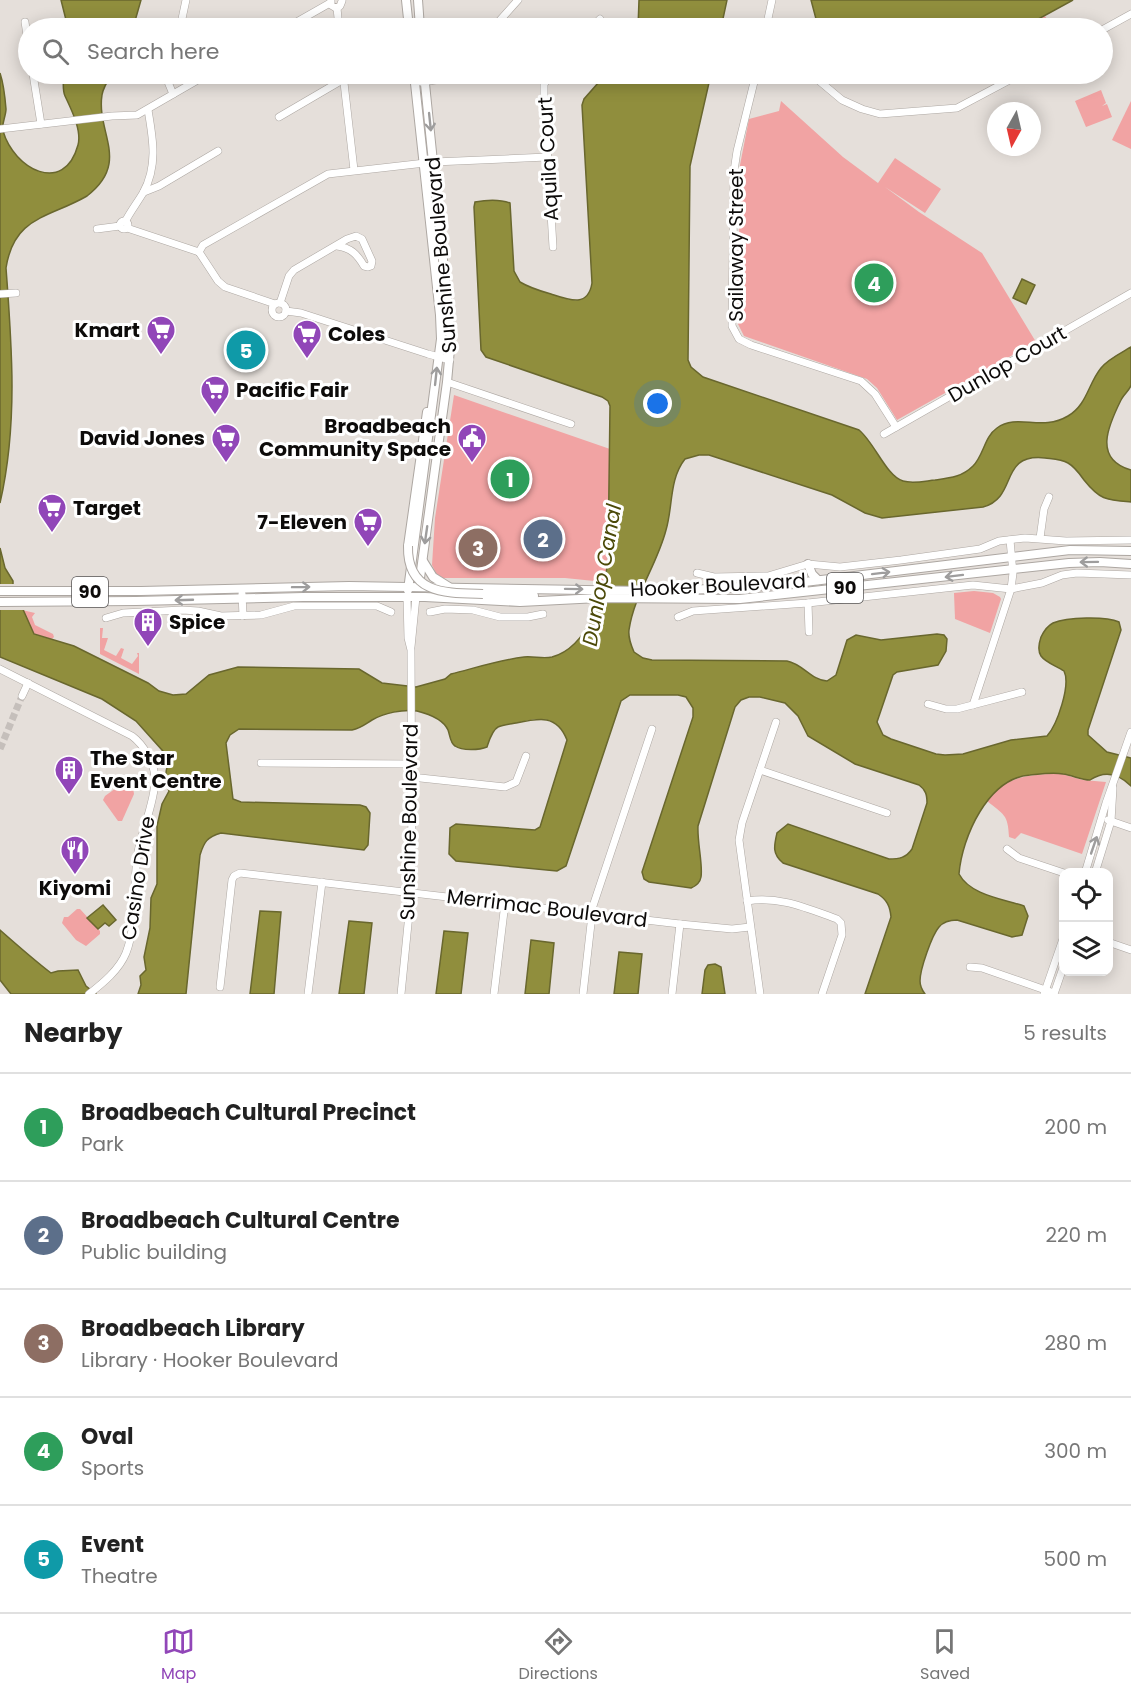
<!DOCTYPE html>
<meta charset="utf-8">
<style>
body{margin:0;font-family:Poppins,sans-serif;background:#f2f2f2;color:#222}
.controls{position:absolute;right:18px;bottom:18px;display:grid;overflow:hidden;border-radius:12px;box-shadow:0 3px 15px #0003}
.controls button{width:54px;height:54px;display:grid;place-items:center;padding:0;border:0;border-bottom:2px solid #e0e0e0;background:#fff;color:#222;font:30px sans-serif}
.compass{position:absolute;left:987px;top:102px;width:54px;height:54px;border-radius:50%;background:#fff;box-shadow:0 3px 15px #0003;rotate:188deg}
.you{position:absolute;left:658px;top:404px;width:21px;height:21px;margin:-15px;border:4px solid #fff;border-radius:50%;background:#1a73e8;box-shadow:0 0 0 9px #1a73e833}
.badge{display:grid;place-items:center;width:39px;height:39px;border-radius:50%;background:#9146b8;color:#fff;font-size:20px;font-weight:700}
.pin{position:absolute;translate:-50% -50%;border:3px solid #fff;box-shadow:0 2px 6px #0006}
.list{margin:0;padding:0;list-style:none}
h2{display:flex;justify-content:space-between;align-items:center;height:78px;margin:0;padding:0 24px;font-size:26px}
h2 small{font-size:20px;font-weight:400;color:#767676}
.list li{display:grid;grid-template-columns:39px 1fr auto;gap:18px;align-items:center;box-sizing:border-box;height:108px;padding:0 24px;border-top:2px solid #e0e0e0}
.list b{display:block;font-size:22px;white-space:nowrap}
.list p{margin:0;font-size:20px;white-space:nowrap;color:#767676}
.list em{font-size:20px;font-style:normal;color:#767676}
.icon{flex:none;width:33px;height:33px;fill:none;stroke:currentColor;stroke-width:2;stroke-linecap:round;stroke-linejoin:round}
.map{position:relative;flex:none;width:1131px;height:994px;overflow:hidden}
.search{position:absolute;background:#fff;box-shadow:0 3px 15px #0003;left:18px;right:18px;top:18px;height:66px;display:flex;align-items:center;gap:15px;box-sizing:border-box;padding:0 21px;border-radius:33px;color:#767676;font-size:22px}
.sheet{height:618px;background:#fff}
nav{display:flex;justify-content:space-around;align-items:center;box-sizing:border-box;height:84px;border-top:2px solid #e0e0e0;background:#fff;font-size:16px;color:#767676}
nav a{display:grid;justify-items:center;gap:3px}
nav .on{color:#9146b8}
.map>svg:first-child{display:block}
.green{fill:#f1a3a3}
.water{fill:#908e3d;stroke:#69672e;stroke-width:1.5}
.pier{fill:#e5dfda}
.lines{fill:none;stroke-linecap:round;stroke-linejoin:round}
.minor-tunnel{stroke:#c5bfbb;stroke-width:7;stroke-dasharray:7 3.5;stroke-linecap:butt}
.minor-casing{stroke:#ada7a2;stroke-width:8}
.major-casing{stroke:#ada7a2;stroke-width:10}
.minor{stroke:#fff;stroke-width:7}
.major{stroke:#fff;stroke-width:8}
.major-bridge-casing{stroke:#ada7a2;stroke-width:10;stroke-linecap:butt}
.major-bridge{stroke:#fff;stroke-width:8}
.oneway{stroke:#9e9d9d}
.labels{text-anchor:middle;stroke-width:6;stroke-linejoin:round;paint-order:stroke}
.shield{fill:#fff;stroke:#565454;stroke-width:1.5}
.shield-label{font-size:18px;font-weight:bold;fill:#0d0b0a}
.street-label{font-size:20px;fill:#0d0b0a;stroke:#fff}
.poi-label{font-size:20px;font-weight:bold;fill:#0d0b0a;stroke:#fff;text-anchor:start}
.water-label{font-size:21px;font-style:italic;fill:#4b4908;stroke:#fff}
</style>
<div class="map">
<svg width="1131" height="994" viewBox="0 0 1131 994">
<rect width="100%" height="100%" fill="#e5dfda"/>
<!-- green -->
<g class="green">
<path d="M1045 16 1052 28H1022Z"/>
<path d="M1101 90 1106 103 1102 106 1107 104 1112 117 1086 127 1075 101Z"/>
<path d="M781 101 843 157 878 183 895 158 941 189 925 213 885 187 919 212 982 253 1036 342 897 420 877 388 867 379 744 336 738 324V316L740 165 749 119 779 111Z"/>
<path d="M1131 101V149L1112 140Z"/>
<path d="M454 395 610 449 608 560 604 582 565 578H441L437 575 432 565 435 518Z"/>
<path d="M974 591 993 593 1000 597 1001 599 990 633 955 619 954 593Z"/>
<path d="M22 610 35 613 32 617 35 625 53 634 54 637 52 639 34 634Z"/>
<path d="M100 628H103L102 638H108L104 650 116 656 121 648 124 649 121 658 132 664 138 656 137 653H139V674L100 654Z"/>
<path d="M1062 774 1083 780 1106 782 1082 854 1021 833 1015 839 1009 837C1008 814 1004 815 987 801 1005 775 1033 774 1062 774Z"/>
<path d="M123 783 133 788 134 794 122 821H118L103 800 105 796Z"/>
<path d="M77 909H80L100 931V934L86 946 76 940 62 923 64 917H68Z"/>
</g>
<!-- water -->
<g class="water">
<path d="M61 0H141L133 28H68Z"/>
<path d="M639 0H727L721 28H638Z"/>
<path d="M811 0H1073L1022 28H822L816 19Z"/>
<path d="M0 73C4 85 5 97 6 109 6 116 1 125 3 131 14 169 64 196 78 145 82 130 71 109 65 96 62 90 64 80 63 74H112C108 80 103 88 102 95 96 133 131 162 87 196 49 218 14 216 6 268 12 347 18 425 0 503Z"/>
<path d="M606 74H711L690 166 688 360 691 367 703 377 859 430C874 442 887 477 903 481 913 484 925 481 935 480 950 478 962 477 973 466 984 455 984 437 997 428 1018 413 1041 432 1068 416 1087 405 1088 384 1101 368 1108 359 1121 353 1131 347 1131 359 1131 374 1131 385 1130 390 1123 395 1121 400 1108 426 1093 459 1131 470V502C1106 500 1100 500 1084 480 1079 473 1075 467 1068 463 1061 459 1053 459 1045 458 998 453 1019 497 983 507L882 518 865 513 832 495 709 455H699L685 459C669 479 673 507 666 530 657 565 634 595 629 630 628 638 631 645 634 652L643 658 652 660 787 661C803 664 811 680 827 681L836 675 847 640 856 635 881 640 937 634 944 635 947 639 946 651 938 665 897 672 893 675 877 722 883 735 891 739 936 754 945 755 963 754 1011 740 1047 736C1057 725 1071 685 1064 671 1057 666 1046 663 1041 656 1037 650 1039 643 1041 637 1044 631 1047 626 1053 623 1067 617 1106 616 1119 622L1121 630 1088 730V735L1107 752 1131 758V786C1119 774 1105 770 1090 780 1081 780 1072 775 1063 774 1053 772 1040 774 1030 775 988 778 962 837 959 874 970 895 1003 899 1024 906L1028 916 1022 935 1012 937 957 920C950 920 944 921 939 927 932 935 920 969 920 981 920 986 922 990 925 994H865L891 917C890 906 887 900 878 894L783 863C772 854 774 846 777 833L788 824 889 859C899 859 906 858 912 849L927 803C927 795 926 790 919 785L855 764 808 736 798 716 785 703 760 697H749L741 700 735 707 698 826C697 842 703 864 701 877 700 883 696 886 691 888L649 882 644 879 642 872 693 717V708L686 697 678 695H630L621 701 566 866 557 871 456 861 449 854 450 828 456 824 535 830 540 827 567 740C557 714 539 718 516 723 511 724 503 725 498 727 492 730 489 741 487 747 480 750 462 751 455 746 450 743 450 735 448 730 443 719 429 714 417 711 403 709 384 713 372 720 364 725 361 728 352 730L239 729 230 735 226 743 233 799 241 802 360 805 366 807 370 813 368 845 364 850 221 833C207 837 204 842 200 855L186 994H138L141 985 140 976 146 970 144 957 150 928 151 898 157 884V826L162 804 169 791C164 781 165 770 170 759L136 721 102 699 0 657V548L5 568 13 581V587L34 634 74 646 148 683 159 691 173 695 186 694 209 675 238 667 359 669 382 683 416 687 445 679 451 674C475 668 500 660 524 657 533 656 543 659 552 657 589 647 604 593 608 561L610 406 608 401 602 397 486 357 481 350 474 207 475 202C486 200 499 199 510 203L514 271 520 282C530 288 540 291 551 294 569 300 588 308 592 283L582 105 584 99Z"/>
<path d="M880 74H941L913 78Z"/>
<path d="M1022 279 1035 285 1026 304 1013 298Z"/>
<path d="M103 905 116 920 109 926 105 923 98 929 87 918Z"/>
<path d="M260 911 281 912 274 994H250Z"/>
<path d="M349 921 372 923 364 994H339Z"/>
<path d="M0 930C17 945 34 960 51 973L58 971 78 970 86 986 96 994H11L0 980Z"/>
<path d="M444 931 468 933 461 994H436Z"/>
<path d="M531 940 554 943 549 994H525Z"/>
<path d="M619 952 642 954 638 994H614Z"/>
<path d="M715 964 721 967 725 994H702L705 970 708 965Z"/>
</g>
<!-- pier -->
<path class="pier" d="M0 584H16L26 610H0Z"/>
<g class="lines">
<!-- minor-tunnel -->
<path class="minor-tunnel" d="M0 749 22 696"/>
<!-- minor casing -->
<g class="minor-casing">
<g id="minor">
<path d="M331 0V5L336 8 340 6 342 1"/>
<path d="M337 8 339 28"/>
<path d="M25 22 28 42"/>
<path d="M180 28 186 0"/>
<path d="M286 28 330 3"/>
<path d="M493 28 518 0"/>
<path d="M591 28 600 19"/>
<path d="M766 28 772 0"/>
<path d="M1102 30 1131 14"/>
<path d="M33 74 41 124"/>
<path d="M169 74 168 82 173 94"/>
<path d="M343 74 354 170"/>
<path d="M552 74 544 84V94L553 247"/>
<path d="M756 74 737 151 734 171 732 326 739 339 751 345 861 381 875 394 896 427"/>
<path d="M811 74 842 100 862 109 880 114 957 108 1021 74"/>
<path d="M421 82 436 80 450 74"/>
<path d="M279 117 344 79"/>
<path d="M0 129 112 116 137 115 208 74"/>
<path d="M144 192 159 186 218 151"/>
<circle cx="124" cy="225" r="4"/>
<path d="M125 222C130 212 137 203 143 193 158 166 153 139 148 110"/>
<path d="M127 228 199 252"/>
<path d="M97 229 120 226"/>
<path d="M199 252 203 245 328 174 434 162 547 157"/>
<path d="M199 252 218 281 225 287 275 304"/>
<path d="M0 294 16 293"/>
<circle cx="279" cy="310" r="7"/>
<path d="M280 303 289 276 294 270 347 239 356 236 362 239 372 261 371 266 368 267 364 266C357 254 351 248 337 246"/>
<path d="M286 311 301 313 428 354 450 360"/>
<path d="M447 382 571 424"/>
<path d="M884 434 1131 293"/>
<path d="M1040 538 1044 509 1049 497"/>
<path d="M697 573 714 577 768 576 808 564 840 567 901 560 980 549 999 541 1025 538 1066 541 1131 540"/>
<path d="M242 594 243 616"/>
<path d="M808 603 809 632"/>
<path d="M430 612 445 609 473 610 500 617H528L543 614"/>
<path d="M678 617 693 611 808 603 973 585 1011 589 1042 583 1062 575 1077 573 1131 575"/>
<path d="M106 618 123 613 182 610 198 611 221 616 261 615 294 606H377L391 612"/>
<path d="M411 647 416 597"/>
<path d="M0 669 132 736C144 745 155 764 155 780 155 801 142 830 138 852 132 885 138 922 126 953 119 970 103 983 89 994"/>
<path d="M22 696 28 683"/>
<path d="M928 704 946 709H957L1022 692"/>
<path d="M973 705 1011 589 1013 573 1010 540"/>
<path d="M261 763 411 764"/>
<path d="M760 770 887 813"/>
<path d="M411 777 505 787 516 782 526 756"/>
<path d="M1108 820 1131 828"/>
<path d="M1007 849 1019 858 1064 873"/>
<path d="M1085 873 1106 803 1131 732"/>
<path d="M1095 873 1111 821 1113 788"/>
<path d="M747 901C780 896 806 908 837 919L841 923 842 935 822 994"/>
<path d="M1108 942 1131 950"/>
<path d="M970 967 982 968 1054 993"/>
<path d="M220 987 232 880 234 876 240 873 680 924 732 929 750 927"/>
<path d="M308 994 322 882"/>
<path d="M401 994 412 884 411 650 408 638 407 597"/>
<path d="M494 994 505 903"/>
<path d="M583 994 593 906 652 729"/>
<path d="M672 994 680 924"/>
<path d="M760 994 739 840 742 823 776 722"/>
<path d="M1044 994 1064 936"/>
<path d="M1054 994 1064 965"/>
</g>
</g>
<!-- major casing -->
<g class="major-casing">
<g id="major">
<path d="M406 0 409 28"/>
<path d="M418 0 420 28"/>
<path d="M408 546 427 412"/>
<path d="M423 561 433 577 449 587"/>
<path d="M808 564 812 574 818 580"/>
<path d="M419 585 447 382 451 338 424 74"/>
<path d="M408 590 441 339 440 315 414 74"/>
<path d="M0 591H141L349 586 647 591 712 589 788 584 1070 550 1131 551"/>
<path d="M483 594 534 596"/>
<path d="M0 602 136 601 303 597H425L520 602 599 598 740 599 1069 563 1100 562 1131 564"/>
</g>
</g>
<!-- minor -->
<use href="#minor" class="minor"/>
<!-- major -->
<use href="#major" class="major"/>
<!-- major-bridge casing -->
<g class="major-bridge-casing">
<path id="major-bridge" d="M408 546C407 595 447 593 483 594"/>
</g>
<!-- major-bridge -->
<use href="#major-bridge" class="major-bridge"/>
</g>
<!-- one-way arrows -->
<defs><path id="oneway-shaft" d="M-6 0H5M1.5-3L5.5 0L1.5 3" fill="none" stroke-width="1.6" stroke-linecap="round" stroke-linejoin="round" transform="scale(1.5)"/></defs>
<g class="oneway">
<use href="#oneway-shaft" transform="translate(430 122) rotate(84)"/>
<use href="#oneway-shaft" transform="translate(436 376) rotate(-84)"/>
<use href="#oneway-shaft" transform="translate(426 535) rotate(98)"/>
<use href="#oneway-shaft" transform="translate(1089 562) rotate(179)"/>
<use href="#oneway-shaft" transform="translate(881 573) rotate(-7)"/>
<use href="#oneway-shaft" transform="translate(954 576) rotate(173)"/>
<use href="#oneway-shaft" transform="translate(301 587) rotate(-1)"/>
<use href="#oneway-shaft" transform="translate(574 589) rotate(1)"/>
<use href="#oneway-shaft" transform="translate(184 600) rotate(178)"/>
<use href="#oneway-shaft" transform="translate(1094 845) rotate(-71)"/>
</g>
<!-- icons -->
<defs>
<g id="supermarket-pin" transform="scale(1.5)"><path d="M0 17L-7.5 6A9.5 9.5 0 1 1 7.5 6Z" fill="#9146b8" stroke="#fff"/><path d="M-6-5.5h2.5l.6 2H6L4.5 2H-2.5L-4.4-4H-6ZM-1.5 3.2a1.3 1.3 0 1 0 .1 0ZM3 3.2a1.3 1.3 0 1 0 .1 0Z" fill="#fff"/></g>
<g id="civic-pin" transform="scale(1.5)"><path d="M0 17L-7.5 6A9.5 9.5 0 1 1 7.5 6Z" fill="#9146b8" stroke="#fff"/><path d="M-.6-6.5H3V-4.5H.6V-3L4-1V1h2V6H-6V1h2V-1L-.6-3ZM-1.2 2.5V6h2.4V2.5Z" fill="#fff"/></g>
<g id="building-pin" transform="scale(1.5)"><path d="M0 17L-7.5 6A9.5 9.5 0 1 1 7.5 6Z" fill="#9146b8" stroke="#fff"/><path d="M-4-6H4V6H1V3H-1V6H-4ZM-2.5-4.3h1.7v1.8h-1.7ZM.8-4.3h1.7v1.8H.8ZM-2.5-1h1.7V.8h-1.7ZM.8-1h1.7V.8H.8Z" fill="#fff"/></g>
<g id="restaurant-pin" transform="scale(1.5)"><path d="M0 17L-7.5 6A9.5 9.5 0 1 1 7.5 6Z" fill="#9146b8" stroke="#fff"/><path d="M-5-6h1v4h1v-4h1v4h1v-4h1v5L-1.5 .5V6h-2V.5L-5-1ZM5-6V6H3V1.5H1.5Q1.5-4 5-6Z" fill="#fff"/></g>
</defs>
<g fill-rule="evenodd">
<use href="#supermarket-pin" x="161" y="330"/>
<use href="#supermarket-pin" x="307" y="334"/>
<use href="#supermarket-pin" x="215" y="390"/>
<use href="#supermarket-pin" x="226" y="438"/>
<use href="#civic-pin" x="472" y="438"/>
<use href="#supermarket-pin" x="52" y="508"/>
<use href="#supermarket-pin" x="368" y="522"/>
<use href="#building-pin" x="148" y="622"/>
<use href="#building-pin" x="69" y="770"/>
<use href="#restaurant-pin" x="75" y="850"/>
</g>
<g class="labels">
<!-- shield labels -->
<g class="shield">
<rect x="827" y="573" width="36" height="30" rx="4.5"/>
<rect x="72" y="577" width="36" height="30" rx="4.5"/>
</g>
<g class="shield-label">
<text x="845" y="594">90</text>
<text x="90" y="598">90</text>
</g>
<!-- street labels -->
<g class="street-label">
<text transform="translate(548 159) rotate(-93)" y="7">Aquila Court</text>
<text transform="translate(736 245) rotate(-90)" y="7">Sailaway Street</text>
<text transform="translate(441 255) rotate(-95)" y="7">Sunshine Boulevard</text>
<text transform="translate(1007 364) rotate(-30)" y="7">Dunlop Court</text>
<text transform="translate(718 585) rotate(-3)" y="7">Hooker Boulevard</text>
<text transform="translate(409 822) rotate(-89)" y="7">Sunshine Boulevard</text>
<text transform="translate(138 878) rotate(-81)" y="7">Casino Drive</text>
<text transform="translate(547 908) rotate(7)" y="7">Merrimac Boulevard</text>
</g>
<!-- poi labels -->
<g class="poi-label">
<text x="140" y="337" text-anchor="end">Kmart</text>
<text x="328" y="341">Coles</text>
<text x="236" y="397">Pacific Fair</text>
<text x="451" y="433" text-anchor="end">Broadbeach<tspan x="451" dy="23">Community Space</tspan></text>
<text x="205" y="445" text-anchor="end">David Jones</text>
<text x="73" y="515">Target</text>
<text x="347" y="529" text-anchor="end">7-Eleven</text>
<text x="169" y="629">Spice</text>
<text x="90" y="765">The Star<tspan x="90" dy="23">Event Centre</tspan></text>
<text x="75" y="895" text-anchor="middle">Kiyomi</text>
</g>
<!-- water labels -->
<g class="water-label">
<text transform="translate(602 575) rotate(-80)" y="7">Dunlop Canal</text>
</g>
</g>
</svg>
<div class="controls">
<button><svg class="icon" aria-label="locate" viewBox="0 0 24 24"><circle cx="12" cy="12" r="6"/><path d="M12 2v4M12 18v4M2 12h4M18 12h4"/></svg></button>
<button><svg class="icon" aria-label="layers" viewBox="0 0 24 24"><path d="M12 4l9 5-9 5-9-5zM3 14l9 5 9-5"/></svg></button>
</div>
<svg class="compass" viewBox="-18 -18 36 36"><path d="M0-13l5 13h-10z" fill="#e53935"/><path d="M0 13l5-13h-10z" fill="#767676"/></svg>
<div class="you"></div>
<div class="pin badge" style="left:510px;top:479px;background:#2e9e5b">1</div>
<div class="pin badge" style="left:543px;top:539px;background:#5c6f8a">2</div>
<div class="pin badge" style="left:478px;top:548px;background:#8d6e63">3</div>
<div class="pin badge" style="left:874px;top:283px;background:#2e9e5b">4</div>
<div class="pin badge" style="left:246px;top:350px;background:#0f9aa8">5</div>
<div class="search"><svg class="icon" aria-label="search" viewBox="0 0 24 24"><circle cx="10" cy="10" r="6"/><path d="M15 15l6 6"/></svg>Search here</div>
</div>
<section class="sheet">
<h2>Nearby<small>5 results</small></h2>
<ul class="list">
<li><span class="badge" style="background:#2e9e5b">1</span><div><b>Broadbeach Cultural Precinct</b><p>Park</p></div><em>200 m</em></li>
<li><span class="badge" style="background:#5c6f8a">2</span><div><b>Broadbeach Cultural Centre</b><p>Public building</p></div><em>220 m</em></li>
<li><span class="badge" style="background:#8d6e63">3</span><div><b>Broadbeach Library</b><p>Library · Hooker Boulevard</p></div><em>280 m</em></li>
<li><span class="badge" style="background:#2e9e5b">4</span><div><b>Oval</b><p>Sports</p></div><em>300 m</em></li>
<li><span class="badge" style="background:#0f9aa8">5</span><div><b>Event</b><p>Theatre</p></div><em>500 m</em></li>
</ul>
</section>
<nav>
<a class="on"><svg class="icon" aria-label="map" viewBox="0 0 24 24"><path d="M3 6l6-2 6 2 6-2v14l-6 2-6-2-6 2zM9 4v14M15 6v14"/></svg>Map</a>
<a><svg class="icon" aria-label="directions" viewBox="0 0 24 24"><path d="M12 3l9 9-9 9-9-9zM9 14v-3h6M13 9l2 2-2 2"/></svg>Directions</a>
<a><svg class="icon" aria-label="saved" viewBox="0 0 24 24"><path d="M7 4h10v16l-5-4-5 4z"/></svg>Saved</a>
</nav>
